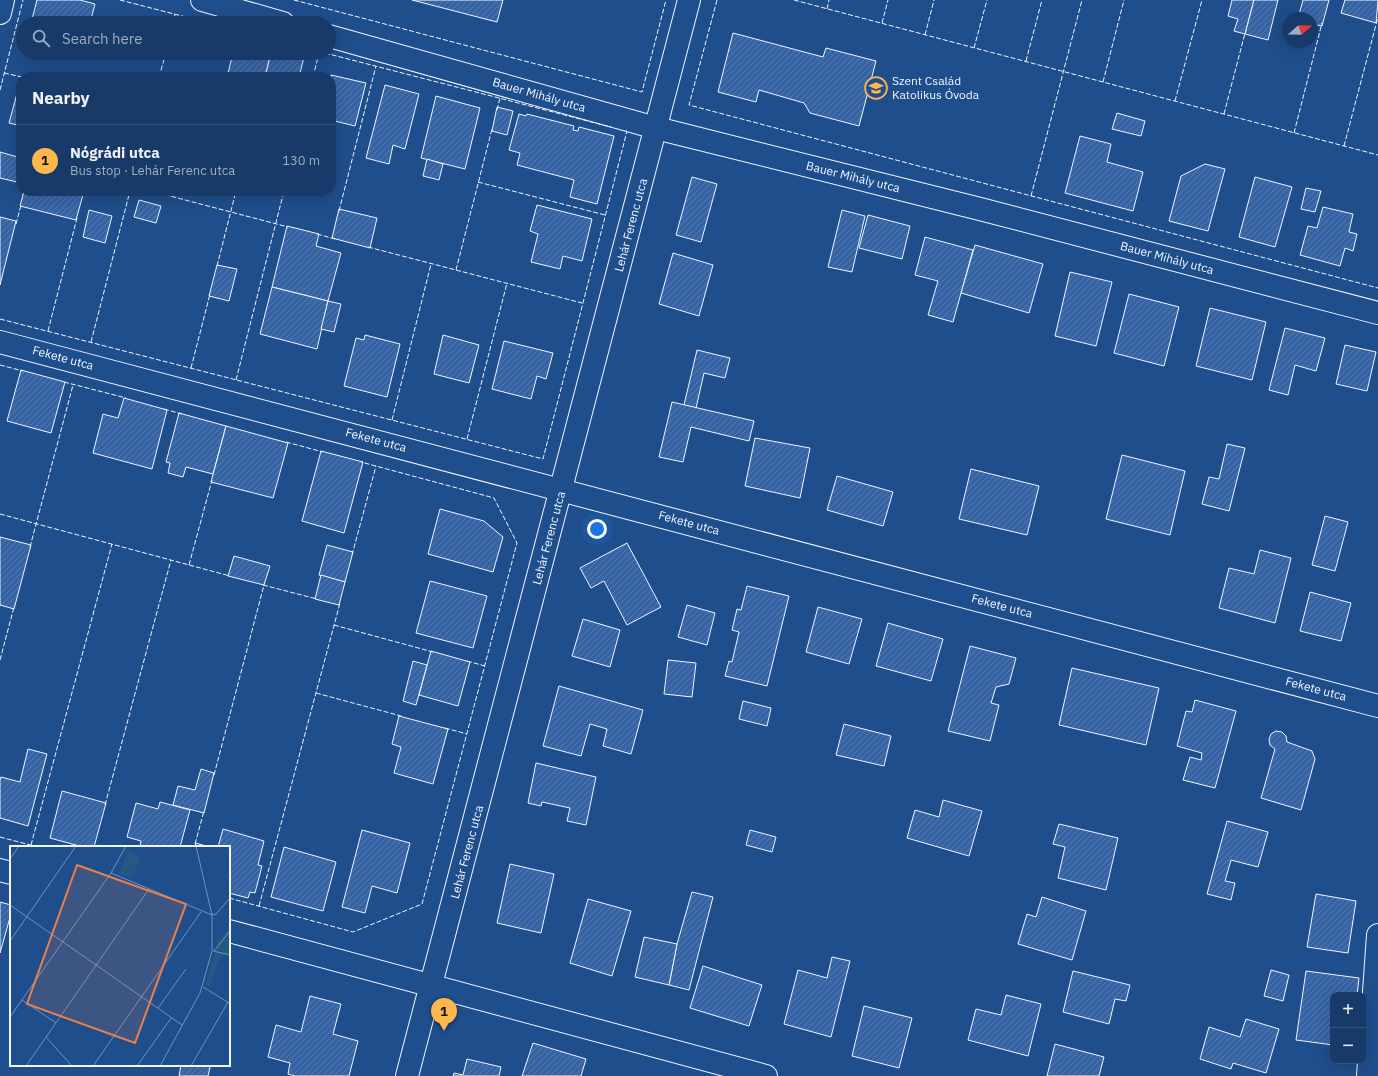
<!DOCTYPE html>
<meta charset="utf-8">
<style>
body{margin:0;font-family:"IBM Plex Sans",sans-serif;background:#244571;color:#f1f3f6}
.controls{position:absolute;right:12px;bottom:12px;display:grid;overflow:hidden;border-radius:8px;box-shadow:0 4px 16px #0002}
.controls button{width:36px;height:36px;display:grid;place-items:center;padding:0;border:0;border-bottom:1px solid #36547d;background:#173a69;color:#f1f3f6;font:20px sans-serif}
.compass{position:absolute;left:1282px;top:12px;width:36px;height:36px;border-radius:50%;background:#173a69;box-shadow:0 4px 16px #0002;rotate:70deg}
.you{position:absolute;left:597px;top:529px;width:14px;height:14px;margin:-10px;border:3px solid #fff;border-radius:50%;background:#1a73e8;box-shadow:0 0 0 6px #1a73e833}
.badge{display:grid;place-items:center;width:26px;height:26px;border-radius:50%;background:#ffb74d;color:#111;font-size:13px;font-weight:700}
.pin{position:absolute;translate:-50% -33px;filter:drop-shadow(0 1px 2px #0008)}
.pin::after{content:'';position:absolute;top:21px;width:14px;height:12px;background:inherit;clip-path:polygon(0 0,100% 0,50% 100%)}
.list{margin:0;padding:0;list-style:none}
h2{display:flex;justify-content:space-between;align-items:center;height:52px;margin:0;padding:0 16px;font-size:17px}
h2 small{font-size:13px;font-weight:400;color:#9eadc0}
.list li{display:grid;grid-template-columns:26px 1fr auto;gap:12px;align-items:center;box-sizing:border-box;height:72px;padding:0 16px;border-top:1px solid #36547d}
.list b{display:block;font-size:15px;white-space:nowrap}
.list p{margin:0;font-size:13px;white-space:nowrap;color:#9eadc0}
.list em{font-size:13px;font-style:normal;color:#9eadc0}
.icon{flex:none;width:22px;height:22px;fill:none;stroke:currentColor;stroke-width:2;stroke-linecap:round;stroke-linejoin:round}
.map{position:relative;flex:none;width:1378px;height:1076px;overflow:hidden}
.search{position:absolute;background:#173a69;box-shadow:0 4px 16px #0002;left:16px;top:16px;width:320px;height:44px;display:flex;align-items:center;gap:10px;box-sizing:border-box;padding:0 14px;border-radius:22px;color:#9eadc0;font-size:15px}
.panel{position:absolute;background:#173a69;box-shadow:0 4px 16px #0002;left:16px;top:72px;width:320px;height:124px;border-radius:16px}
.map>svg:first-child{display:block}
.building{fill:url(#building-hatch);stroke:#f2f6ff}
.lines{fill:none;stroke-linecap:round;stroke-linejoin:round}
.minor-casing{stroke:#f2f6ff;stroke-width:24}
.minor{stroke:#1f4e8c;stroke-width:22}
.fence{stroke:#f2f6ff;stroke-width:1;stroke-dasharray:5 2;stroke-linecap:butt}
.labels{text-anchor:middle;stroke-width:3;stroke-linejoin:round;paint-order:stroke}
.poi-label{font-size:12px;fill:#f2f6ff;stroke:#1f4e8c;text-anchor:start}
.street-label{font-size:12px;fill:#f2f6ff;stroke:#1f4e8c}
.inset-road{fill:none;stroke:#7391ba;stroke-width:1}
.view{fill:#ea8049;fill-opacity:0.15;stroke:#ea8049;stroke-width:2}
.inset-edge{fill:none;stroke:#f2f6ff;stroke-width:2}
</style>
<div class="map">
<svg width="1378" height="1076" viewBox="0 0 1378 1076">
<defs>
<pattern id="building-hatch" width="6" height="6" patternUnits="userSpaceOnUse"><rect width="6" height="6" fill="#3563a3"/><path d="M-1 1l2-2M0 6l6-6M5 7l2-2" fill="none" stroke="#537ab1"/></pattern>
</defs>
<rect width="100%" height="100%" fill="#1f4e8c"/>
<!-- building -->
<g class="building">
<path d="M37 0H80L95 4 90 23H31Z"/>
<path d="M412 0H503L497 22Z"/>
<path d="M1232 0H1254L1245 34 1234 31 1238 19 1228 16Z"/>
<path d="M1254 0H1278L1268 40 1245 34Z"/>
<path d="M1303 0H1329L1322 26 1312 24V18H1298Z"/>
<path d="M1345 0H1378L1376 23 1341 13Z"/>
<path d="M733 33 823 57 826 48 876 61 859 126 810 113 804 103 759 90 756 102 718 92Z"/>
<path d="M233 53H271L265 77H227Z"/>
<path d="M271 53H290L304 57 299 77H265Z"/>
<path d="M331 75 366 83 355 126 331 120Z"/>
<path d="M21 79V126L9 123Z"/>
<path d="M385 85 419 94 405 149 393 145 389 164 366 158Z"/>
<path d="M436 96 480 108 465 169 421 158Z"/>
<path d="M497 107 513 111 507 135 492 131Z"/>
<path d="M1117 113 1145 121 1141 136 1112 129Z"/>
<path d="M519 114 526 116 527 114 574 126 573 130 578 131 579 127 614 136 597 204 570 197 574 180 517 165 520 153 509 150Z"/>
<path d="M1080 136 1111 144 1107 162 1143 172 1133 211 1065 193Z"/>
<path d="M0 152 21 158V183L0 178Z"/>
<path d="M427 159 443 164 439 180 423 176Z"/>
<path d="M1205 164 1225 169 1208 231 1169 221 1181 176Z"/>
<path d="M692 177 717 184 701 242 676 235Z"/>
<path d="M1255 177 1292 187 1275 247 1239 237Z"/>
<path d="M1306 188 1321 191 1315 212 1301 209Z"/>
<path d="M24 191H84L76 220 20 206Z"/>
<path d="M139 200 161 206 156 223 134 217Z"/>
<path d="M537 205 592 219 582 261 563 256 560 269 531 262 538 234 530 231Z"/>
<path d="M1323 207 1353 214 1349 232 1357 234 1353 251 1345 248 1340 266 1300 255 1308 226 1317 228Z"/>
<path d="M339 209 377 218 370 248 332 238Z"/>
<path d="M89 210 112 216 105 243 83 237Z"/>
<path d="M842 210 865 216 852 272 828 267Z"/>
<path d="M868 215 910 226 902 259 859 248Z"/>
<path d="M0 217 16 221 0 285Z"/>
<path d="M287 226 319 234 316 246 341 253 328 301 272 287Z"/>
<path d="M925 237 973 250 953 322 928 315 938 281 915 275Z"/>
<path d="M975 245 1043 264 1029 313 961 293Z"/>
<path d="M673 253 713 265 699 316 659 304Z"/>
<path d="M217 265 237 269 229 301 209 296Z"/>
<path d="M1070 272 1112 282 1096 346 1055 336Z"/>
<path d="M272 287 328 301 317 349 260 334Z"/>
<path d="M1129 294 1179 307 1164 366 1114 353Z"/>
<path d="M328 301 341 304 334 332 321 329Z"/>
<path d="M1210 308 1266 322 1252 380 1196 366Z"/>
<path d="M1285 328 1325 338 1316 371 1295 365 1288 395 1269 390Z"/>
<path d="M365 335 400 344 387 397 344 386 356 338 364 340Z"/>
<path d="M443 335 479 345 469 383 434 374Z"/>
<path d="M504 341 553 353 546 379 537 376 531 399 492 389Z"/>
<path d="M1345 345 1376 352 1367 391 1336 384Z"/>
<path d="M697 350 730 358 725 378 704 373 696 408 684 405Z"/>
<path d="M21 370 65 382 51 433 7 421Z"/>
<path d="M124 398 167 410 152 469 93 453 103 414 118 418Z"/>
<path d="M672 402 754 421 749 441 691 427 683 462 659 457Z"/>
<path d="M179 413 226 426 213 474 186 467 183 477 168 473 170 463 166 462Z"/>
<path d="M226 426 288 443 273 498 211 482Z"/>
<path d="M755 438 810 448 800 498 745 486Z"/>
<path d="M1227 444 1245 448 1229 511 1202 504 1209 477 1219 479Z"/>
<path d="M321 451 363 462 344 533 302 521Z"/>
<path d="M1122 455 1185 471 1170 535 1106 519Z"/>
<path d="M971 469 1039 486 1027 535 959 519Z"/>
<path d="M837 476 893 492 883 526 827 510Z"/>
<path d="M440 509 484 521 503 537 493 572 428 554Z"/>
<path d="M1325 516 1348 522 1335 571 1312 565Z"/>
<path d="M0 537 31 545 14 609 0 605Z"/>
<path d="M627 543 661 607 627 625 604 581 591 588 580 568Z"/>
<path d="M327 545 353 552 345 582 319 575Z"/>
<path d="M1260 550 1291 558 1275 623 1219 608 1229 568 1254 574Z"/>
<path d="M234 556 270 566 264 585 228 576Z"/>
<path d="M321 575 345 582 339 605 315 599Z"/>
<path d="M430 581 487 596 473 648 416 633Z"/>
<path d="M747 586 789 596 767 686 725 676 729 661 732 662 739 632 732 630 737 609 741 610Z"/>
<path d="M1310 592 1351 603 1341 641 1300 631Z"/>
<path d="M687 605 715 613 707 645 678 637Z"/>
<path d="M818 607 862 619 849 664 806 652Z"/>
<path d="M583 619 620 630 610 667 572 656Z"/>
<path d="M888 623 943 639 931 681 876 666Z"/>
<path d="M970 646 1016 658 1009 684 996 687 991 703 999 705 990 741 948 731Z"/>
<path d="M431 651 470 662 458 706 419 695Z"/>
<path d="M668 660 696 663 692 697 664 694Z"/>
<path d="M413 661 427 665 416 705 403 701Z"/>
<path d="M1072 668 1159 688 1146 745 1059 725Z"/>
<path d="M559 686 643 710 631 754 603 746 607 729 590 724 581 756 543 746Z"/>
<path d="M1195 700 1236 711 1215 788 1183 780 1190 757 1201 760 1202 753 1177 746 1186 711 1192 712Z"/>
<path d="M743 701 771 708 767 726 739 719Z"/>
<path d="M399 716 448 729 433 784 394 773 401 747 392 744Z"/>
<path d="M844 724 891 736 884 766 836 755Z"/>
<path d="M1276 731 1282 732 1286 736 1287 742 1312 751 1315 759 1301 810 1261 798 1275 749 1270 745 1269 739 1271 734Z"/>
<path d="M28 749 47 754 28 826 0 818V780L1 777 20 782Z"/>
<path d="M536 763 596 777 586 825 567 821 570 808 542 802 541 806 528 803Z"/>
<path d="M201 769 214 773 204 813 173 805 178 786 195 790Z"/>
<path d="M62 791 106 803 94 847H83L50 838Z"/>
<path d="M943 800 982 811 969 856 907 838 915 810 939 817Z"/>
<path d="M160 802 190 810 180 847H140L141 841 127 837 136 803 158 809Z"/>
<path d="M1227 821 1268 832 1258 867 1231 860 1225 881 1235 883 1231 900 1207 894Z"/>
<path d="M1059 824 1118 838 1106 890 1058 878 1065 847 1053 844Z"/>
<path d="M223 829 264 841 258 865 262 866 255 893 250 892 248 898 229 893V847H218Z"/>
<path d="M362 830 410 843 397 893 372 886 365 913 342 907Z"/>
<path d="M750 830 776 837 772 852 746 845Z"/>
<path d="M196 843 209 847H195Z"/>
<path d="M284 847 336 862 323 911 271 897Z"/>
<path d="M510 864 554 874 541 933 497 923Z"/>
<path d="M692 892 713 897 689 990 669 985 677 944Z"/>
<path d="M1316 894 1356 901 1348 953 1307 947Z"/>
<path d="M1042 897 1086 911 1072 960 1018 944 1027 914 1036 917Z"/>
<path d="M588 899 631 911 612 976 570 963Z"/>
<path d="M0 902 11 905V914L0 953Z"/>
<path d="M644 937 677 944 669 985 635 977Z"/>
<path d="M832 957 850 961 831 1037 784 1024 798 970 827 978Z"/>
<path d="M703 966 762 985 749 1026 690 1008Z"/>
<path d="M1271 970 1289 975 1283 1001 1264 996Z"/>
<path d="M1073 971 1130 985 1126 1001 1115 999 1109 1024 1063 1012Z"/>
<path d="M1306 971 1359 978 1357 995H1333V1045L1296 1040Z"/>
<path d="M1006 995 1041 1004 1028 1056 968 1040 976 1009 1001 1015Z"/>
<path d="M310 996 341 1004 333 1034 358 1041 349 1076H295L288 1074 290 1063 268 1057 276 1025 301 1032Z"/>
<path d="M864 1006 912 1018 899 1068 852 1056Z"/>
<path d="M1246 1019 1279 1029 1266 1073 1233 1063 1231 1069 1200 1059 1209 1027 1240 1037Z"/>
<path d="M533 1043 586 1059 581 1076H522Z"/>
<path d="M1055 1044 1104 1057 1099 1076H1047Z"/>
<path d="M467 1059 501 1067 499 1076H453L454 1073 463 1075Z"/>
<path d="M181 1065H203L210 1067 208 1076H179Z"/>
</g>
<g class="lines">
<!-- minor casing -->
<g class="minor-casing">
<g id="minor">
<path d="M202 0 283 23"/>
<path d="M0 13 3 0"/>
<path d="M329 36 656 128 980 209 1378 313"/>
<path d="M0 342 1378 706"/>
<path d="M0 870 11 873"/>
<path d="M229 931 766 1076"/>
<path d="M407 1076 689 0"/>
<path d="M1368 1076 1378 935"/>
</g>
</g>
<!-- minor -->
<use href="#minor" class="minor"/>
<!-- fence -->
<g class="fence">
<path d="M120 0 209 23"/>
<path d="M294 0 642 92 666 0"/>
<path d="M717 0 689 105 1378 288"/>
<path d="M794 0 1378 155"/>
<path d="M827 9 829 0"/>
<path d="M173 23 175 14"/>
<path d="M882 23 888 0"/>
<path d="M925 35 934 0"/>
<path d="M974 48 987 0"/>
<path d="M325 53 611 127"/>
<path d="M1026 61 1042 0"/>
<path d="M4 73 22 77"/>
<path d="M159 77 166 53"/>
<path d="M313 77 319 53"/>
<path d="M1103 82 1124 0"/>
<path d="M0 90 23 0"/>
<path d="M1175 101 1202 0"/>
<path d="M497 110 500 98"/>
<path d="M1224 114 1245 33"/>
<path d="M1294 133 1322 23"/>
<path d="M1344 146 1378 17"/>
<path d="M478 182 605 215"/>
<path d="M151 191 288 227"/>
<path d="M1031 196 1082 0"/>
<path d="M339 211 376 66"/>
<path d="M16 224 21 205"/>
<path d="M317 234 335 239"/>
<path d="M368 247 582 303"/>
<path d="M217 266 236 191"/>
<path d="M456 270 492 129"/>
<path d="M0 319 543 459 627 131 624 130"/>
<path d="M48 331 77 218"/>
<path d="M91 342 130 191"/>
<path d="M0 365 23 371"/>
<path d="M191 368 210 294"/>
<path d="M236 380 284 191"/>
<path d="M64 382 126 398"/>
<path d="M164 409 182 414"/>
<path d="M392 420 431 264"/>
<path d="M467 439 507 283"/>
<path d="M286 442 323 452"/>
<path d="M0 514 230 576"/>
<path d="M30 547 73 385"/>
<path d="M352 555 376 466"/>
<path d="M189 565 212 480"/>
<path d="M263 585 317 599"/>
<path d="M334 625 433 652"/>
<path d="M0 660 14 607"/>
<path d="M467 661 485 666"/>
<path d="M316 693 401 716"/>
<path d="M445 728 467 734"/>
<path d="M214 775 264 585"/>
<path d="M105 805 171 560"/>
<path d="M0 837 38 847"/>
<path d="M195 844 204 811"/>
<path d="M31 845 112 544"/>
<path d="M229 898 353 932 422 904 517 543 494 498 361 462"/>
<path d="M259 906 340 603"/>
</g>
</g>
<!-- icons -->
<defs>
<g id="school-ring" transform="scale(1.15)"><circle r="9.5" fill="#1f4e8c" stroke="#ffb74d" stroke-width="1.5"/><path d="M0-5L7-2L0 1L-7-2ZM-4 1L0 2.5L4 1V4Q0 6-4 4Z" fill="#ffb74d"/></g>
</defs>
<g fill-rule="evenodd">
<use href="#school-ring" x="876" y="88"/>
</g>
<g class="labels">
<!-- poi labels -->
<g class="poi-label">
<text x="892" y="85">Szent Család<tspan x="892" dy="14">Katolikus Óvoda</tspan></text>
</g>
<!-- street labels -->
<g class="street-label">
<text transform="translate(539 95) rotate(16)" y="4">Bauer Mihály utca</text>
<text transform="translate(853 177) rotate(14)" y="4">Bauer Mihály utca</text>
<text transform="translate(631 225) rotate(-75)" y="4">Lehár Ferenc utca</text>
<text transform="translate(1167 258) rotate(15)" y="4">Bauer Mihály utca</text>
<text transform="translate(63 358) rotate(15)" y="4">Fekete utca</text>
<text transform="translate(376 440) rotate(15)" y="4">Fekete utca</text>
<text transform="translate(689 523) rotate(15)" y="4">Fekete utca</text>
<text transform="translate(549 538) rotate(-75)" y="4">Lehár Ferenc utca</text>
<text transform="translate(1002 606) rotate(15)" y="4">Fekete utca</text>
<text transform="translate(1316 689) rotate(15)" y="4">Fekete utca</text>
<text transform="translate(467 852) rotate(-75)" y="4">Lehár Ferenc utca</text>
</g>
</g>
<!-- overview -->
<g transform="translate(10 846)">
<rect width="220" height="220" fill="#1f4e8c"/>
<path d="M220 82V110L212 107 199 140 196 139 208 95Z" fill="#245a82"/>
<path d="M118 5 130 10 122 32 109 27Z" fill="#245a82"/>
<path class="inset-road" d="M0 13 9 0M101 27 202 69 206 68 220 52M0 59 172 179M0 95 66 0M203 105 220 109M204 105 220 85M193 141 219 157M12 154 46 177M148 162 176 123M0 171 101 27 116 0M36 191 62 220M16 220 139 43M83 220 191 66M127 220 162 171M150 220 190 147 202 105V69L186 0M181 220 218 156"/>
<path class="view" d="M67 19 176 58 125 197 17 158Z"/>
<rect width="220" height="220" class="inset-edge"/>
</g>
</svg>
<div class="controls">
<button>+</button>
<button>−</button>
</div>
<svg class="compass" viewBox="-18 -18 36 36"><path d="M0-13l5 13h-10z" fill="#e53935"/><path d="M0 13l5-13h-10z" fill="#9eadc0"/></svg>
<div class="you"></div>
<div class="pin badge" style="left:444px;top:1031px">1</div>
<div class="search"><svg class="icon" aria-label="search" viewBox="0 0 24 24"><circle cx="10" cy="10" r="6"/><path d="M15 15l6 6"/></svg>Search here</div>
<section class="panel">
<h2>Nearby<small></small></h2>
<ul class="list">
<li><span class="badge">1</span><div><b>Nógrádi utca</b><p>Bus stop · Lehár Ferenc utca</p></div><em>130 m</em></li>
</ul>
</section>
</div>
